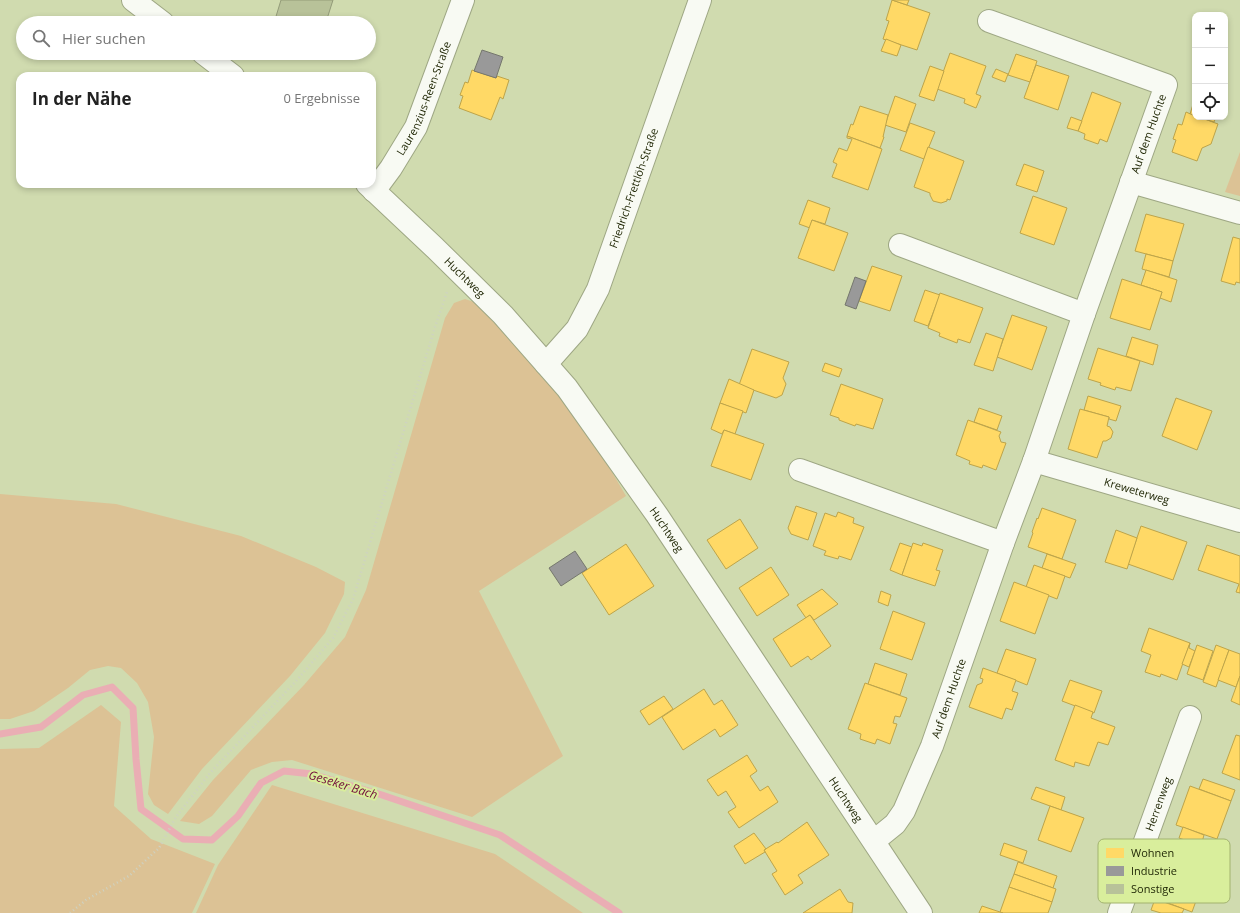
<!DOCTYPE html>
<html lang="de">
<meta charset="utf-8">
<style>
body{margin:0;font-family:"Open Sans",sans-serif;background:#f2f2f2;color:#222}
.controls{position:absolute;right:12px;top:12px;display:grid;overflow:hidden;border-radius:8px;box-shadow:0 2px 6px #0003}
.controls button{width:36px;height:36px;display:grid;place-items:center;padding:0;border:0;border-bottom:1px solid #e0e0e0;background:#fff;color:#222;font:20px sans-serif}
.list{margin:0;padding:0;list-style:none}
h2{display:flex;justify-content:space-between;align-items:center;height:52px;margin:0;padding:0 16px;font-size:17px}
h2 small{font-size:13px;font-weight:400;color:#767676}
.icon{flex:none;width:22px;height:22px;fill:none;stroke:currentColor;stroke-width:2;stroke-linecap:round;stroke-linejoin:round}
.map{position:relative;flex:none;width:1240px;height:913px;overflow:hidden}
.search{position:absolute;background:#fff;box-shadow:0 2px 6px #0003;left:16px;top:16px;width:360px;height:44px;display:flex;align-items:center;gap:10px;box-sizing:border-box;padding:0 14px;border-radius:22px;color:#767676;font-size:15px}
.panel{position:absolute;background:#fff;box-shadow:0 2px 6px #0003;left:16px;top:72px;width:360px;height:116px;border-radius:12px}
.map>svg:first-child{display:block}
.green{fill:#dcc295}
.homes{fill:#ffd966;stroke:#bda44a}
.industry{fill:#999;stroke:#75776d}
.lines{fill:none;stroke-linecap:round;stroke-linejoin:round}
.stream{stroke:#eaaeb4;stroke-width:7}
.building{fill:#b8c299;stroke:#939b79}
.street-casing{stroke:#9ea784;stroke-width:24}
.path{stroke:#ced2c3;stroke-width:2.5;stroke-dasharray:1 3;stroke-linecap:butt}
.street{stroke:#f8faf3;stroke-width:22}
.labels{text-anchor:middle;stroke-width:4;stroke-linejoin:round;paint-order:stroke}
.street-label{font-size:11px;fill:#222907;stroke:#d9ee9c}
.water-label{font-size:12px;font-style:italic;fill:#720e3b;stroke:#d9ee9c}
.key{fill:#d9ee9c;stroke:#a2b36f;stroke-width:1}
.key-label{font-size:11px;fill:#222907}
</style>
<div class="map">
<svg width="1240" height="913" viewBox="0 0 1240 913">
<rect width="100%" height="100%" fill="#d0dbaf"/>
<!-- green -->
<g class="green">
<path d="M1240 152V196L1225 192Z"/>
<path d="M465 299 474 302 487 312 549 383 595 443 626 496 479 591 563 756 472 817 292 760 272 762 251 770 212 816 199 824 180 821 213 780 304 685 345 637 366 590 445 318 454 303Z"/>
<path d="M0 494 116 504 241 536 316 567 345 582 344 594 325 633 290 676 202 769 168 814 154 805 148 794 154 737 148 702 137 683 121 668 108 666 90 670 68 688 34 711 10 719H0Z"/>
<path d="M101 705 121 722 114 806 151 839 215 864 192 913H0V749L39 748Z"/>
<path d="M272 785 495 854 583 913H196L218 865Z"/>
</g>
<!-- homes -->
<g class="homes">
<path d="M892 0 930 13 917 50 883 39 889 21 886 20Z"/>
<path d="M892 0H909L907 5Z"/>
<path d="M886 39 901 45 897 56 881 51Z"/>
<path d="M950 53 986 66 976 94 981 96 976 108 964 103 965 99 937 89Z"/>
<path d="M1016 54 1037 61 1030 82 1008 75Z"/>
<path d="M1036 65 1069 76 1058 110 1024 98Z"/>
<path d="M930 66 944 71 934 101 919 96Z"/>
<path d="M996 69 1008 74 1005 82 992 77Z"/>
<path d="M472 70 496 78 497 76 509 80 503 99 500 97 491 120 459 108 463 96 460 95 465 82 468 83Z"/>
<path d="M1092 92 1121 103 1107 142 1100 139 1098 144 1084 139 1085 134 1078 131Z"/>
<path d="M895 96 916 104 906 132 885 125Z"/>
<path d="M1195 98V116L1190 114Z"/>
<path d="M860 106 888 115 883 137H884L880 148 847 136 851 124 853 125Z"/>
<path d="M1186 112 1195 116V117H1199L1218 124 1211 144 1202 148 1197 161 1172 152 1176 140 1173 139 1178 124 1182 125Z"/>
<path d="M1071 117 1082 121 1078 131 1067 128Z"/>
<path d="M1199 117H1216L1214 122Z"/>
<path d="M910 123 935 132 924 159 900 150Z"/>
<path d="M847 136 882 149 868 190 832 177 837 164 833 162 839 148 847 151 852 139 847 138Z"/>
<path d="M928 147 964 161 950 200 947 199V201L941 203 933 201 930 195V193L914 187Z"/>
<path d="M1024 164 1044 171 1037 192 1016 185Z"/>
<path d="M1033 196 1067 208 1054 245 1020 233Z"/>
<path d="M808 200 830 208 825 224 812 220 810 228 799 224Z"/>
<path d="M1146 214 1184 224 1173 261 1135 251Z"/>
<path d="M812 220 848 233 834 271 798 258Z"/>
<path d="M1233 237 1240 239V283L1236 282 1235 285 1221 281Z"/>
<path d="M1146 254 1173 261 1169 277 1142 269Z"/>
<path d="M872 266 902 276 890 311 859 301Z"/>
<path d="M1146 270 1177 280 1171 302 1160 298 1162 292 1141 285Z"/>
<path d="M1122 279 1162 292 1150 330 1110 318Z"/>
<path d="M925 290 940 295 928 326 914 321Z"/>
<path d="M940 293 983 308 970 343 958 339 957 343 939 336 940 333 928 328Z"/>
<path d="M1012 315 1047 327 1032 370 997 357Z"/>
<path d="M986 333 1003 339 993 371 974 365Z"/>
<path d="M1132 337 1158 345 1153 365 1126 356Z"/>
<path d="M1098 348 1140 361 1131 391 1116 387 1115 390 1100 385 1101 383 1088 379Z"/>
<path d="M752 349 789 362 783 378 786 384 782 395 776 398 739 385Z"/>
<path d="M825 363 842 369 839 377 822 371Z"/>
<path d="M729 379 754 390 746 413 720 403Z"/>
<path d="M841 384 883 399 873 429 856 424 855 426 839 420V418L830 415Z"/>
<path d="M1088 396 1121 406 1116 421 1109 419V417L1084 410Z"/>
<path d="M1176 398 1212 411 1197 450 1162 436Z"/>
<path d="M720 403 743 411 735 434 724 430 722 434 711 429Z"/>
<path d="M979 408 1002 416 997 430 974 422Z"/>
<path d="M1080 409 1109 417 1107 426 1110 427 1113 432 1111 438 1106 441H1103L1097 458 1068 449Z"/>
<path d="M968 420 1001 432 999 436 1001 442 1006 443 996 470 983 465 982 468 969 464 970 461 956 455Z"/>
<path d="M724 430 764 444 751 480 711 466Z"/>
<path d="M796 506 817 513 808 540 791 534 788 528Z"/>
<path d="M1042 508 1076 520 1062 559 1028 547 1033 533 1032 532 1037 518 1038 519Z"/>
<path d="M838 512 854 518 853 523 864 527 851 560 839 556 838 559 824 555 826 551 813 546 825 513 836 517Z"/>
<path d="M740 519 758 548 726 569 707 540Z"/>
<path d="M1141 526 1187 542 1173 580 1128 564Z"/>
<path d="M1116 530 1137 538 1127 569 1105 562Z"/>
<path d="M900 543 912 547 902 575 890 570Z"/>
<path d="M913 543 922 546 923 543 943 550 936 570 940 571 935 586 902 575Z"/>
<path d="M626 544 654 586 609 615 582 573Z"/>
<path d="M1207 545 1240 556V593L1236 592 1239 584 1198 570Z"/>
<path d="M1047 554 1076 564 1070 578 1042 568Z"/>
<path d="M1034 565 1065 576 1057 599 1026 587Z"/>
<path d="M771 567 789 595 757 616 739 588Z"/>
<path d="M1014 582 1049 595 1035 634 1000 621Z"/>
<path d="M822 589 838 604 814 620 810 615 806 618 797 605Z"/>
<path d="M881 591 891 595 888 606 878 602Z"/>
<path d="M893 611 925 623 912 660 880 649Z"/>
<path d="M810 615 831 646 811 660 808 656 791 667 773 639Z"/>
<path d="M1149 628 1190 643 1177 680 1161 674 1160 677 1145 672 1151 655 1141 651Z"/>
<path d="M1190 643 1189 648 1195 651 1189 667 1182 664Z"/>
<path d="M1197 645 1213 651 1203 680 1187 674Z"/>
<path d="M1216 645 1229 650 1216 687 1203 682Z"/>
<path d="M1006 649 1036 659 1027 685 997 673Z"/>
<path d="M1229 650 1240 654V676L1236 687 1218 680Z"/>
<path d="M875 663 907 674 900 695 868 684Z"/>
<path d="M983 668 1016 680 1012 691 1018 693 1012 710 1006 708 1002 719 969 707 977 685 982 683 983 679 980 678Z"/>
<path d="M1240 676V705L1231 701Z"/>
<path d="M1070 680 1102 691 1094 713 1062 701Z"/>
<path d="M865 683 907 698 900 717 895 716 893 723 897 724 890 744 877 739 875 744 860 739 861 734 848 729Z"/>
<path d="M704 689 714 705 722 700 738 725 720 737 715 729 683 750 662 717Z"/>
<path d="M664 696 673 709 649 725 640 711Z"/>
<path d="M1075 705 1093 712 1091 718 1115 727 1108 745 1098 742 1089 766 1075 762 1074 767 1055 760Z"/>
<path d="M1236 735 1240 736V780L1222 773Z"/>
<path d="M747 755 757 771 750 776 760 791 768 786 778 802 739 828 728 812 736 807 726 791 718 796 707 780Z"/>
<path d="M1203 779 1235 790 1231 801 1199 789Z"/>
<path d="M1190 786 1231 801 1217 839 1176 825Z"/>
<path d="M1036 787 1065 797 1061 810 1031 799Z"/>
<path d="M1050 806 1084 818 1071 852 1038 840Z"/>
<path d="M807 822 829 855 798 875 803 883 785 895 772 874 777 871 764 850 777 842 778 843Z"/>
<path d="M1183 827 1204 835 1201 846 1179 838Z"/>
<path d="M754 833 766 849 764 850 765 852 745 864 734 846Z"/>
<path d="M1004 843 1027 851 1023 863 1000 855Z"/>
<path d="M1018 862 1057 876 1053 888 1014 874Z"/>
<path d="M1159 871 1201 887 1192 912 1152 897 1157 885H1154Z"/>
<path d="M1014 874 1056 889 1052 902 1009 887Z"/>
<path d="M1009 887 1052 902 1048 913H1003L1000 912Z"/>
<path d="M840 889 848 902 853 903 852 913H803Z"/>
<path d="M1155 899 1184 909 1182 913H1161L1151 910Z"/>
<path d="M982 906 1003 913H979Z"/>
</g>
<!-- industry -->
<g class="industry">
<path d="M482 50 503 57 496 78 474 71Z"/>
<path d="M855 277 866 281 856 309 845 305Z"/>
<path d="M575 551 587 569 561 586 549 568Z"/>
</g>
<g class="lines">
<!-- stream -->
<path class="stream" d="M0 734 41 727 83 695 112 687 133 708 136 759 141 809 183 839 212 840 238 816 261 783 284 771 312 774 382 795 500 835 619 913"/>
</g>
<!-- building -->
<path class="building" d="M281 0H333L326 22 312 18 311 23H274Z"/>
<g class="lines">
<!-- street casing -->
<g class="street-casing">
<g id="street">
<path d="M133 0 163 23"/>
<path d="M203 53 233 76"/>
<path d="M1131 182 1240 213"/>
<path id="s1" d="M367 184 435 248 503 315 567 388 657 515 921 913"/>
<path id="s2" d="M374 191 391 168 416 127 463 0"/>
<path d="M900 245 1084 314"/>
<path id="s3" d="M546 364 577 329 598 289 700 0"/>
<path id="s4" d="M1034 461 1240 521"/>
<path d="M800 470 1003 543"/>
<path id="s5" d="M874 841 895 824 904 811 932 746 1003 543 1034 461 1084 314 1166 85 989 21"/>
<path id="s6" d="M1119 913 1190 717"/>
</g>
</g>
<!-- path -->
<path class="path" d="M70 913 86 900 129 876 159 848 176 817 210 773 297 680 333 638 353 599 435 327 447 292"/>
<!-- street -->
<use href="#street" class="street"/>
</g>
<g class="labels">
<!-- street labels -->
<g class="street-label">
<text dy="4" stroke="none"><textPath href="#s2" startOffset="106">Laurenzius-Reen-Straße</textPath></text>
<text dy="4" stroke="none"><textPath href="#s5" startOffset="763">Auf dem Huchte</textPath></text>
<text dy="4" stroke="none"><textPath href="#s3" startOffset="199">Friedrich-Frettlöh-Straße</textPath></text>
<text dy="4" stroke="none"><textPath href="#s1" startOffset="135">Huchtweg</textPath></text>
<text dy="4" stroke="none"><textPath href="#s4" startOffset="107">Kreweterweg</textPath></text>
<text dy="4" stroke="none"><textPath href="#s1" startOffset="459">Huchtweg</textPath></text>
<text dy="4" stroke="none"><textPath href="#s5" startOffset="164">Auf dem Huchte</textPath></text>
<text dy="4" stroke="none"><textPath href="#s1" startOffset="783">Huchtweg</textPath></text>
<text dy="4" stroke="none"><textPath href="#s6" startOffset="116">Herrenweg</textPath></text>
</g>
<!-- water labels -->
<g class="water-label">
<text transform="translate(343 785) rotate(17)" y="4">Geseker Bach</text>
</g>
</g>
<!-- legend -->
<rect x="1098" y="839" width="132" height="64" rx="6" class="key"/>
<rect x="1106" y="848" width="18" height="10" fill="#ffd966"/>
<rect x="1106" y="866" width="18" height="10" fill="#999"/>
<rect x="1106" y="884" width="18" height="10" fill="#b8c299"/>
<g class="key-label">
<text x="1131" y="857">Wohnen</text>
<text x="1131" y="875">Industrie</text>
<text x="1131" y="893">Sonstige</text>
</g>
</svg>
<div class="controls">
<button>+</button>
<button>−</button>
<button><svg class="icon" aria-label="locate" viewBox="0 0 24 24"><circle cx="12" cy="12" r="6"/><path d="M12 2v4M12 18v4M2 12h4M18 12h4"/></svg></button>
</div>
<div class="search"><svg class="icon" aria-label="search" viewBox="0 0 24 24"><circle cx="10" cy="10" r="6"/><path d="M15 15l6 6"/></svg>Hier suchen</div>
<section class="panel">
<h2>In der Nähe<small>0 Ergebnisse</small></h2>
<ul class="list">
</ul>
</section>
</div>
